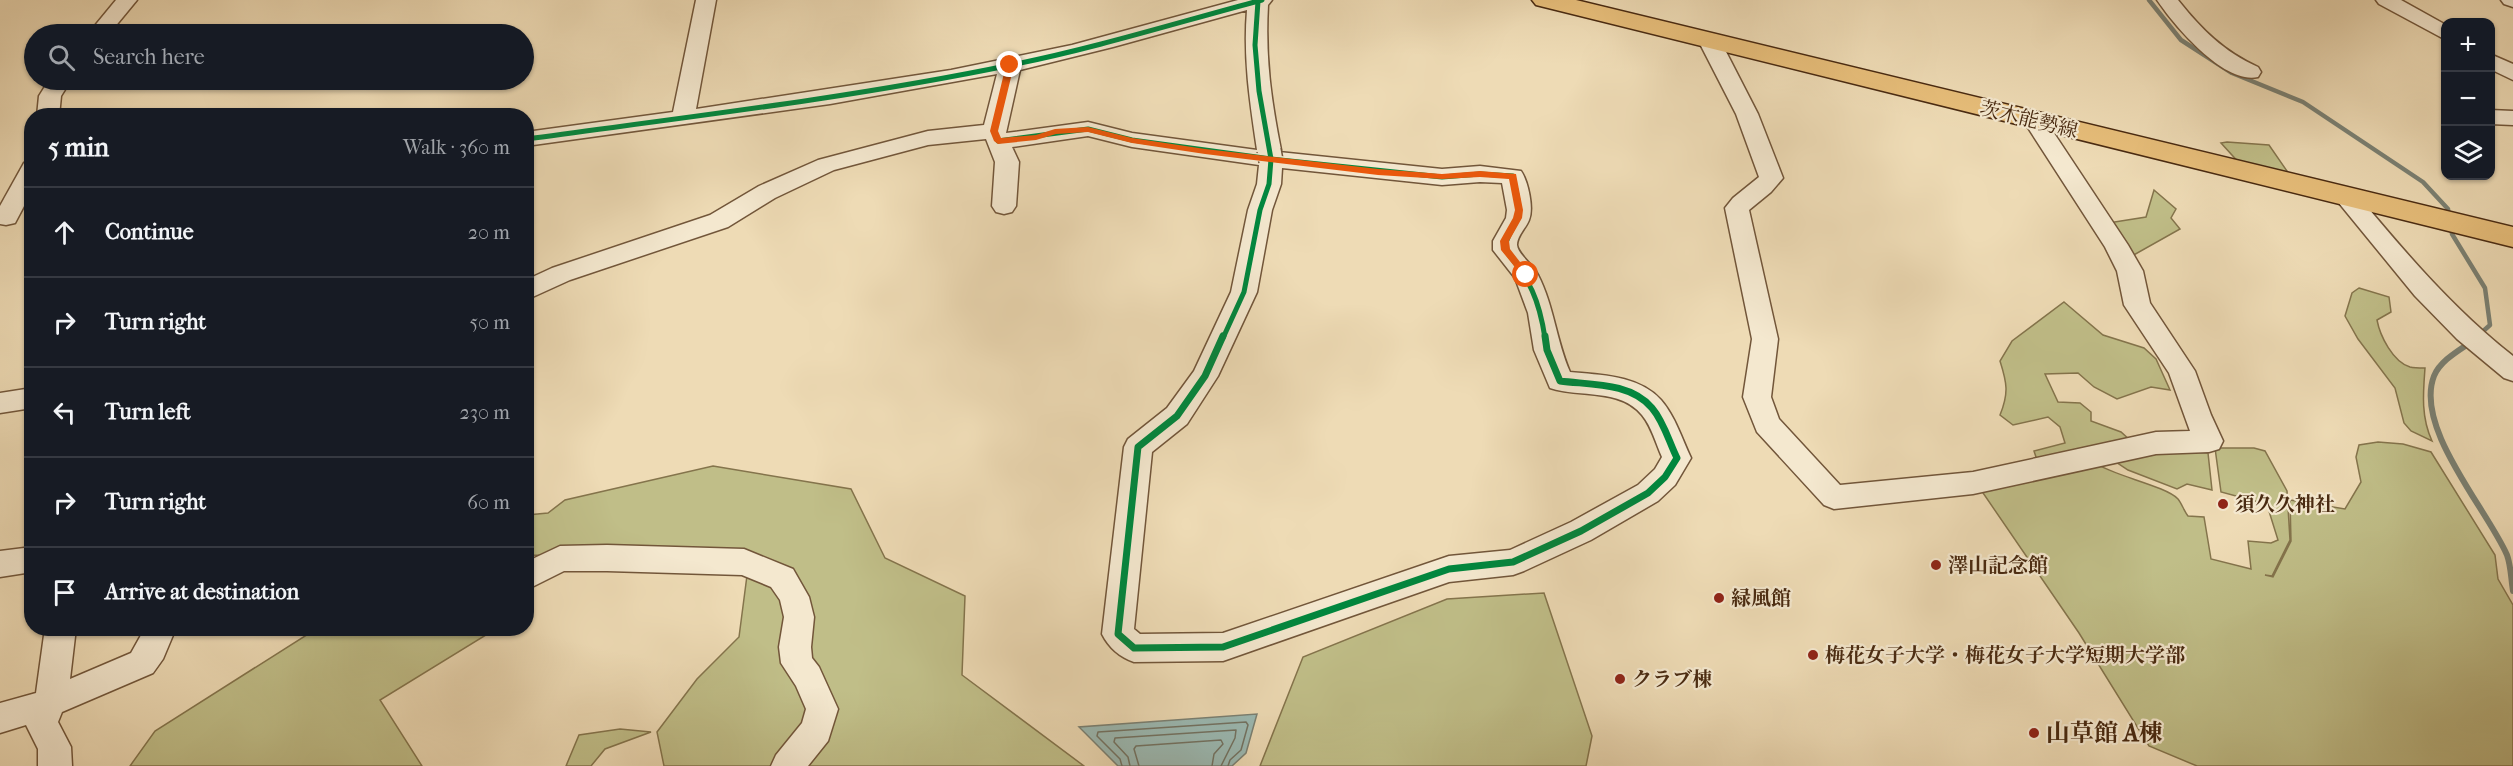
<!DOCTYPE html>
<meta charset="utf-8">
<style>
body{margin:0;font-family:"IM FELL French Canon","Noto Serif JP",serif;background:#242831;color:#f1f3f6}
.controls{position:absolute;right:18px;top:18px;display:grid;overflow:hidden;border-radius:12px;box-shadow:0 2px 4px #0004}
.controls button{width:54px;height:54px;display:grid;place-items:center;padding:0;border:0;border-bottom:2px solid #363941;background:#171b24;color:#f1f3f6;font:30px sans-serif}
.stop{position:absolute;width:18px;height:18px;margin:-14px;border:4px solid #ea580c;border-radius:50%;background:#fff}
.stop.end{background:#ea580c;border-color:#fff;box-shadow:0 2px 6px #0008}
.list{margin:0;padding:0;list-style:none}
h2{display:flex;justify-content:space-between;align-items:center;height:78px;margin:0;padding:0 24px;font-size:26px}
h2 small{font-size:20px;font-weight:400;color:#9ea1a6}
.list li{display:grid;grid-template-columns:39px 1fr auto;gap:18px;align-items:center;box-sizing:border-box;height:90px;padding:0 24px;border-top:2px solid #363941}
.list b{display:block;font-size:22px;white-space:nowrap}
.list em{font-size:20px;font-style:normal;color:#9ea1a6}
.icon{flex:none;width:33px;height:33px;fill:none;stroke:currentColor;stroke-width:2;stroke-linecap:round;stroke-linejoin:round}
.map{position:relative;flex:none;width:2513px;height:766px;overflow:hidden}
.search{position:absolute;background:#171b24;box-shadow:0 2px 4px #0004;left:24px;top:24px;width:510px;height:66px;display:flex;align-items:center;gap:15px;box-sizing:border-box;padding:0 21px;border-radius:33px;color:#9ea1a6;font-size:22px}
.panel{position:absolute;background:#171b24;box-shadow:0 2px 4px #0004;left:24px;top:108px;width:510px;height:528px;border-radius:24px}
.map>svg:first-child{display:block}
.green{fill:#c0be88;stroke:#84744c;stroke-width:1.5}
.water{fill:#9bbab4;stroke:#7a8073;stroke-width:1.5}
.lines{fill:none;stroke-linecap:round;stroke-linejoin:round}
.shore{stroke:#727262;stroke-width:1.5}
.stream-far1{stroke:#7a8073;stroke-width:4.5}
.stream{stroke:#7a8073;stroke-width:6}
.minor-casing{stroke:#72563a;stroke-width:3}
.major-casing{stroke:#492a11;stroke-width:3}
.minor{fill:#f4e8cf;fill-rule:evenodd}
.major{fill:#e7be7a;fill-rule:evenodd}
.minor-bridge-casing{stroke:#72563a;stroke-width:26;stroke-linecap:butt}
.minor-bridge{stroke:#f4e8cf;stroke-width:23}
.cycleway-far1-casing{stroke:#f4e8cf;stroke-width:8}
.cycleway-casing{stroke:#f4e8cf;stroke-width:10}
.cycleway-far1{stroke:#00873e;stroke-width:5}
.cycleway{stroke:#00873e;stroke-width:7}
.route{fill:#ea580c}
.poi-dot{fill:#8f2418;stroke:#f4e8cf;stroke-width:2}
.labels{text-anchor:middle;stroke-width:4.5;stroke-linejoin:round;paint-order:stroke}
.street-label{font-size:20px;fill:#492a11;stroke:#f4e8cf}
.poi-label{font-size:20px;font-weight:bold;fill:#492a11;stroke:#f4e8cf;text-anchor:start}
.near-poi-label{font-size:24px;font-weight:bold;fill:#492a11;stroke:#f4e8cf;text-anchor:start}
</style>
<div class="map">
<svg width="2513" height="766" viewBox="0 0 2513 766">
<rect width="100%" height="100%" fill="#eedbb5"/>
<filter id="stains"><feTurbulence type="fractalNoise" baseFrequency=".00333" numOctaves="4"/><feColorMatrix values="0 0 0 0 .2 0 0 0 0 .09 0 0 0 0 .02 0 0 0 .5 -.17"/></filter>
<radialGradient id="worn" r=".72"><stop offset=".6" stop-color="#630" stop-opacity="0"/><stop offset="1" stop-color="#630" stop-opacity=".3"/></radialGradient>
<!-- green -->
<g class="green">
<path d="M2227 142 2269 145 2289 174 2242 166 2221 143Z"/>
<path d="M2154 190 2176 209 2171 218 2180 229 2132 256 2108 223 2146 217Z"/>
<path d="M2359 288 2389 297 2391 312 2377 320C2380 336 2393 362 2410 367 2414 368 2420 368 2425 368 2423 394 2421 417 2432 441L2411 431 2404 423 2395 388 2358 339 2345 316 2352 293Z"/>
<path d="M2064 302 2103 335 2144 348 2156 359 2170 390 2151 387 2117 399 2094 387 2078 373 2045 374 2058 402 2080 403 2091 412V421L2121 432 2131 441 2038 463 2034 451 2065 443 2060 427 2048 417 2013 425 2000 415C2009 393 2007 383 2000 361L2012 341Z"/>
<path d="M2378 442 2403 444 2431 452 2495 555 2498 579 2513 605V766H2197L2149 746 2079 633 1981 490 2095 463C2114 476 2166 486 2178 499 2182 504 2184 511 2188 516L2204 517 2211 559 2251 569 2248 541 2271 543 2278 540 2268 508 2262 503 2221 492 2215 448H2254L2265 451 2287 491 2290 540 2272 576 2265 575 2273 577 2291 541 2290 500 2345 509 2361 482 2356 457 2359 445Z"/>
<path d="M2162 449 2208 453 2212 490 2187 484 2177 489 2128 470 2113 460Z"/>
<path d="M713 466 851 489 885 558 965 596 962 675 1084 766H664L657 732 697 679 739 637 749 560 527 555V515L548 513 565 500Z"/>
<path d="M1544 593 1592 736 1586 766H1260L1303 657 1447 599Z"/>
<path d="M435 628 486 635 380 700 422 766H130L155 731 316 629Z"/>
<path d="M620 729 651 732 605 749 591 766H566L579 735Z"/>
</g>
<!-- water -->
<path class="water" d="M1257 714 1246 753 1232 766H1118L1079 727Z"/>
<g class="lines">
<!-- shore -->
<g class="shore">
<path d="M1122 766 1120 759 1097 736 1098 732 1246 722 1248 725 1241 750 1230 760 1228 766"/>
<path d="M1130 766 1128 757 1114 742 1115 738 1236 730 1235 738 1221 766"/>
<path d="M1139 766 1134 749 1136 746 1221 740 1223 744 1214 754 1212 766"/>
</g>
<!-- stream-far1 -->
<g class="stream-far1">
<path d="M2149 0 2181 40 2232 73 2303 102 2423 182 2448 209 2449 217"/>
<path d="M2451 226 2452 234 2485 288 2490 325 2480 334"/>
</g>
<!-- stream -->
<path class="stream" d="M2471 342C2458 351 2440 361 2434 376 2414 428 2487 509 2507 555 2511 566 2511 579 2513 591"/>
<!-- minor casing -->
<g class="minor-casing">
<g id="minor">
<path d="M116 0H137L109 34H88Z"/>
<path d="M696 0H716L696 109 951 70 1072 45 1238 0H1272L1268 5C1265 57 1271 99 1281 150L1279 152 1442 169 1480 166 1521 171C1528 181 1534 208 1529 220 1526 228 1517 236 1517 245 1518 255 1534 265 1538 275 1554 306 1556 340 1570 372 1600 375 1639 375 1661 400 1675 416 1682 439 1691 458L1675 485 1658 501 1591 540 1524 571 1513 575 1449 582 1223 661 1134 662C1120 657 1109 648 1102 634L1124 447 1128 439 1167 408 1194 371 1231 292 1248 210 1257 184 1259 165 1132 147 1088 136 1012 147 1019 162 1016 206 1012 212 1004 214 996 212 992 206 995 162 986 139 928 145 834 170 775 198 728 227 570 280 526 300V280L552 268 710 215 759 186 818 160 928 131 984 125 997 74 830 104 526 146V132L673 112ZM1247 10C1243 58 1250 103 1257 150L1132 133 1088 122 1006 133 1020 70 1113 47ZM1282 168 1442 185 1480 182 1502 183 1507 210 1506 218 1493 241V250L1515 278 1528 313 1534 350 1550 388C1581 398 1620 388 1642 415 1652 427 1656 444 1662 457L1655 469 1638 485 1571 522 1510 550 1449 556 1223 633 1140 634 1134 629 1152 452 1187 424 1218 376 1257 292 1272 210 1281 184Z"/>
<path d="M2157 0H2178C2201 29 2224 52 2258 67L2261 72 2258 77C2224 85 2174 25 2157 0Z"/>
<path d="M2376 0H2401L2446 25V40L2379 4Z"/>
<path d="M2501 0H2513V7L2504 4Z"/>
<path d="M1709 34 1717 35 1720 40 1758 114 1783 178 1771 192 1749 210 1778 339 1771 397 1779 419 1840 485 1973 472 2156 432 2190 431 2169 373 2124 305 2117 271 2105 247 2023 120 2026 115 2034 113 2042 115 2128 245 2143 271 2150 303 2195 371 2211 415 2223 441 2219 449 2209 452 2156 454 1973 494 1834 509 1824 505 1757 432 1743 397 1752 339 1725 208 1733 198 1759 177 1736 114 1698 40 1701 35Z"/>
<path d="M2490 54 2513 64V80L2490 69Z"/>
<path d="M49 80H71L61 96 59 116H37L39 96Z"/>
<path d="M2490 110 2513 111V125L2490 124Z"/>
<path d="M32 160V191L15 223 6 225 0 224V206L24 163Z"/>
<path d="M2346 189 2354 191C2403 250 2453 309 2513 356V381L2504 378 2457 339 2415 296 2334 197 2338 191Z"/>
<path d="M32 388V408L0 413V393Z"/>
<path d="M607 545 744 549 793 569 809 597 814 617 811 647 812 658 819 667 838 709 828 741 808 766H771L776 755 802 723 806 709 796 686 781 663 779 647 784 617 780 600 771 587 742 575 607 571H564L526 590V562L560 546Z"/>
<path d="M32 547V572L0 577V551Z"/>
<path d="M45 628H76L70 679 131 653 145 628H176L163 659 153 673 62 712 58 722 71 747 72 766H38V749L26 725 0 733V703L36 693Z"/>
</g>
</g>
<!-- major casing -->
<g class="major-casing">
<path id="major" d="M1532 0H1576L2513 227V247L1536 5Z"/>
</g>
<!-- minor -->
<use href="#minor" class="minor"/>
<!-- major -->
<use href="#major" class="major"/>
<!-- minor-bridge casing -->
<g class="minor-bridge-casing">
<path id="minor-bridge" d="M1269 150 1271 161"/>
</g>
<!-- minor-bridge -->
<use href="#minor-bridge" class="minor-bridge"/>
<!-- cycleway-far1 casing -->
<g class="cycleway-far1-casing">
<g id="cycleway-far1">
<path d="M1258 1 1255 45 1259 91 1271 159"/>
<path d="M526 139C688 117 851 98 1011 65 1096 48 1179 22 1262 0"/>
<path d="M998 141 1088 129 1132 140 1271 159"/>
<path d="M1271 159 1442 177 1480 174 1513 176C1515 189 1522 207 1517 219 1513 231 1505 237 1505 250 1530 280 1539 299 1545 338"/>
<path d="M1223 338 1244 292 1260 210 1269 184 1271 159"/>
</g>
</g>
<!-- cycleway casing -->
<g class="cycleway-casing">
<path id="cycleway" d="M1223 336 1205 376 1177 416 1138 447 1118 634 1134 648 1223 647 1449 569 1513 562 1581 531 1648 493 1665 477 1677 458C1669 442 1664 422 1652 408 1630 382 1590 385 1560 381L1547 350 1545 336"/>
</g>
<!-- cycleway-far1 -->
<use href="#cycleway-far1" class="cycleway-far1"/>
<!-- cycleway -->
<use href="#cycleway" class="cycleway"/>
</g>
<!-- route -->
<path class="route" d="M1010 63 1014 65 998 131 1001 138 1036 135 1055 129 1088 127 1132 138 1205 149 1378 169 1442 174 1480 171 1516 174 1523 210 1522 218 1509 241 1510 249 1530 275 1529 277H1523L1501 250 1500 241 1513 218 1515 210 1509 179 1480 177 1442 179 1378 175 1205 154 1132 143 1088 132 1056 134 1036 140 998 144 994 141 990 131 1006 65Z"/>
<!-- markers -->
<g class="poi-dot">
<circle cx="2223" cy="504" r="6"/>
<circle cx="1936" cy="565" r="6"/>
<circle cx="1719" cy="598" r="6"/>
<circle cx="1813" cy="655" r="6"/>
<circle cx="1620" cy="679" r="6"/>
<circle cx="2034" cy="733" r="6"/>
</g>
<g class="labels">
<!-- street labels -->
<g class="street-label">
<text transform="translate(2029 119) rotate(14)" y="7">茨木能勢線</text>
</g>
<!-- poi labels -->
<g class="poi-label">
<text x="2235" y="511">須久久神社</text>
<text x="1948" y="572">澤山記念館</text>
<text x="1731" y="605">緑風館</text>
<text x="1825" y="662">梅花女子大学・梅花女子大学短期大学部</text>
<text x="1632" y="686">クラブ棟</text>
</g>
<!-- near-poi labels -->
<g class="near-poi-label">
<text x="2046" y="741">山草館 A棟</text>
</g>
</g>
<rect width="100%" height="100%" filter="url(#stains)"/>
<rect width="100%" height="100%" fill="url(#worn)"/>
</svg>
<div class="controls">
<button>+</button>
<button>−</button>
<button><svg class="icon" aria-label="layers" viewBox="0 0 24 24"><path d="M12 4l9 5-9 5-9-5zM3 14l9 5 9-5"/></svg></button>
</div>
<div class="stop" style="left:1526px;top:275px"></div>
<div class="stop end" style="left:1010px;top:65px"></div>
<div class="search"><svg class="icon" aria-label="search" viewBox="0 0 24 24"><circle cx="10" cy="10" r="6"/><path d="M15 15l6 6"/></svg>Search here</div>
<section class="panel">
<h2>5 min<small>Walk · 360 m</small></h2>
<ul class="list">
<li><svg class="icon" aria-label="ahead" viewBox="0 0 24 24"><path d="M12 20V5M6 11l6-6 6 6"/></svg><div><b>Continue</b></div><em>20 m</em></li>
<li><svg class="icon" aria-label="right" viewBox="0 0 24 24"><path d="M7 20v-9h11M14 6l5 5-5 5"/></svg><div><b>Turn right</b></div><em>50 m</em></li>
<li><svg class="icon" aria-label="left" viewBox="0 0 24 24"><path d="M17 20v-9H6M10 6l-5 5 5 5"/></svg><div><b>Turn left</b></div><em>230 m</em></li>
<li><svg class="icon" aria-label="right" viewBox="0 0 24 24"><path d="M7 20v-9h11M14 6l5 5-5 5"/></svg><div><b>Turn right</b></div><em>60 m</em></li>
<li><svg class="icon" aria-label="arrive" viewBox="0 0 24 24"><path d="M6 21V4h12l-3 4 3 4H6"/></svg><div><b>Arrive at destination</b></div></li>
</ul>
</section>
</div>
